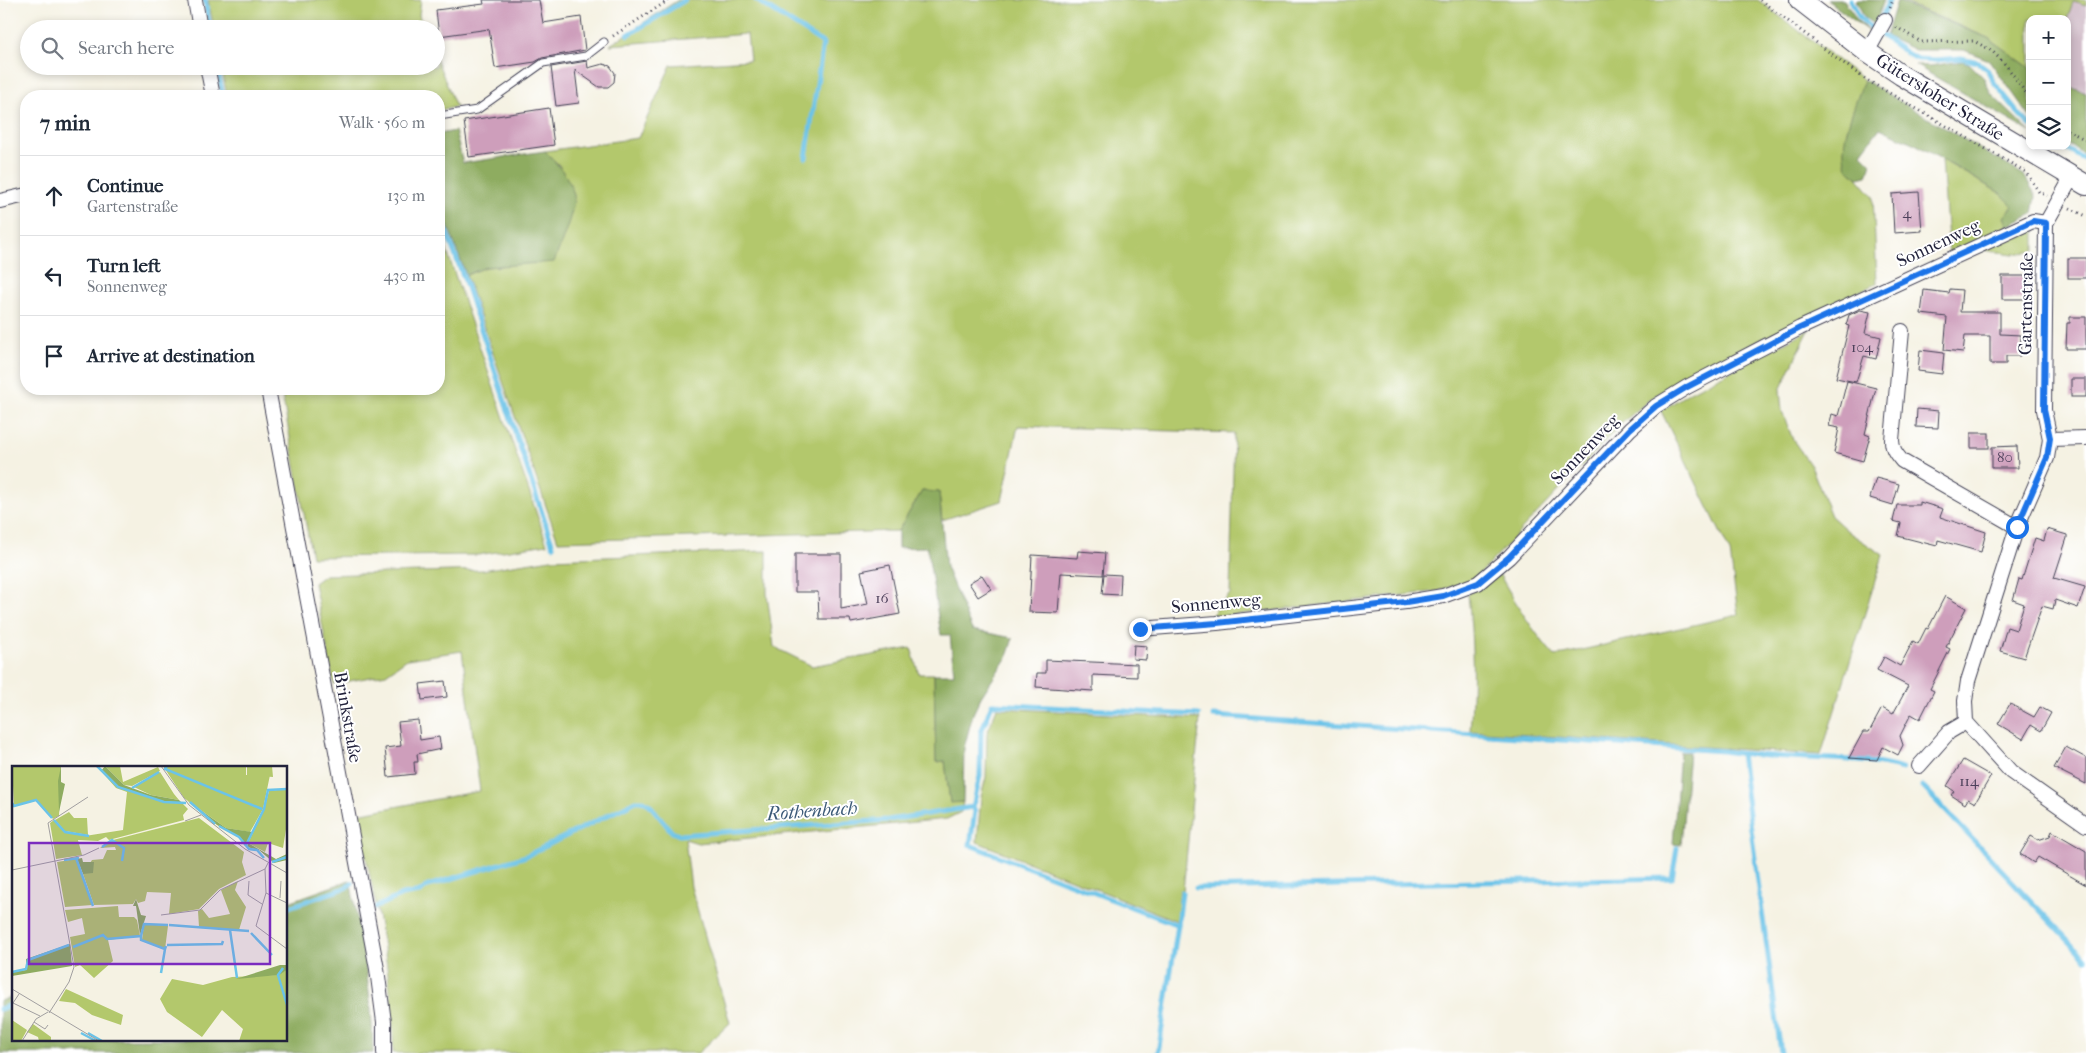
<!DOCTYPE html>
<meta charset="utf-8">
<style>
body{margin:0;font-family:"IM FELL French Canon",serif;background:#f2f2f3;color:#1f2937}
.controls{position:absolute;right:15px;top:15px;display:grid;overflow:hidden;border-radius:10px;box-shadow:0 2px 8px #0003}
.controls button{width:45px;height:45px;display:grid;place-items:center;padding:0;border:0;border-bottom:1px solid #e0e1e3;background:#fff;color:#1f2937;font:25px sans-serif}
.stop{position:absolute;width:15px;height:15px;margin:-11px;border:4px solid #1a73e8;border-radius:50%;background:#fff}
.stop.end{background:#1a73e8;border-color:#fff;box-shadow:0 1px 5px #0008}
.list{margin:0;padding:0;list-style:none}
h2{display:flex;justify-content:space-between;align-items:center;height:65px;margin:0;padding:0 20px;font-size:21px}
h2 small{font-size:16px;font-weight:400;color:#747a83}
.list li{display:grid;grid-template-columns:32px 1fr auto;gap:15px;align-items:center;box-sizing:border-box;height:80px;padding:0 20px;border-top:1px solid #e0e1e3}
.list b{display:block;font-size:19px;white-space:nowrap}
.list p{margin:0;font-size:16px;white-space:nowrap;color:#747a83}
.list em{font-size:16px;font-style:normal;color:#747a83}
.icon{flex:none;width:28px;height:28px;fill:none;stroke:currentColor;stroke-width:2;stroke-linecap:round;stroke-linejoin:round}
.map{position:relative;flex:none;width:2086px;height:1053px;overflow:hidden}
.search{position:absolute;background:#fff;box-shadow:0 2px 8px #0003;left:20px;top:20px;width:425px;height:55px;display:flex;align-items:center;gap:12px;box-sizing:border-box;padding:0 18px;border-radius:28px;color:#747a83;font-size:19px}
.panel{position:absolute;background:#fff;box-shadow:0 2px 8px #0003;left:20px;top:90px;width:425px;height:305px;border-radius:20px}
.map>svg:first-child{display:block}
.industrial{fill:#d1bdc9}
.green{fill:#b3c86c;stroke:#6a7554}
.forest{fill:#8eac60;stroke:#58674e}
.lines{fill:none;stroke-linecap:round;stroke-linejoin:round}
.stream{stroke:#6bc3e8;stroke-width:5}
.building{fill:#ce9ebb}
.lane-casing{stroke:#424154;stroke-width:9}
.street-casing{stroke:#424154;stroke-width:16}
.secondary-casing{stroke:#424154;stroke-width:22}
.path{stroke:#424154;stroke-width:3;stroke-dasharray:1 4;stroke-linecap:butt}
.lane{stroke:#fff;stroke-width:7}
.street{stroke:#fff;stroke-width:14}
.secondary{stroke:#fff;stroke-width:20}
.route{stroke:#1a73e8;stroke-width:6}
.labels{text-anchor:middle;stroke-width:4;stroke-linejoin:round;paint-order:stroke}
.number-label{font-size:15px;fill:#4d415b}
.street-label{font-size:18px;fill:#22223b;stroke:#fff}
.water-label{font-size:19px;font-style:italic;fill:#3c5a78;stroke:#fff}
.inset-river{fill:none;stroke:#6bc3e8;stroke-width:2.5}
.inset-road{fill:none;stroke:#a19fa0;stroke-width:1}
.view{fill:#7b2cbf;fill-opacity:0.15;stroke:#7b2cbf;stroke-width:2.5}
.inset-edge{fill:none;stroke:#22223b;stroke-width:2.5}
</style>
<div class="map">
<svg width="2086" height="1053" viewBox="0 0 2086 1053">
<rect width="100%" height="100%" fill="#fff"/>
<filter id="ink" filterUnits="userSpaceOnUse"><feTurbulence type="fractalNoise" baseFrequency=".02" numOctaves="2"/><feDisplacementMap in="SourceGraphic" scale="10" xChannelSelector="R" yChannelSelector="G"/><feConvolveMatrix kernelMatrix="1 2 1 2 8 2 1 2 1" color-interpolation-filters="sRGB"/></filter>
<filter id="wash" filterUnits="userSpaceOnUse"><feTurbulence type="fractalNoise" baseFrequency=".0096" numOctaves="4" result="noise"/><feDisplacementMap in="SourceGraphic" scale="20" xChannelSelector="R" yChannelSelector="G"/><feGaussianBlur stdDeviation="1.12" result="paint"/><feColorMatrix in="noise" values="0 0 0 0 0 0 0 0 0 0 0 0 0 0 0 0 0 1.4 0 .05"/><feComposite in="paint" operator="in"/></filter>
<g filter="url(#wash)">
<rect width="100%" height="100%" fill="#f5f2e3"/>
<!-- industrial -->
<path class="industrial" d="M2073 2 2086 6V93L2067 86V19Z"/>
<!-- green -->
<g class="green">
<path d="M208 0H421L419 15 424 29H214Z"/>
<path d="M678 0H1758L1864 80 1849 123 1847 166 1873 196 1877 283 1682 378 1649 400 1622 423 1476 578 1439 591 1209 618 1230 594 1234 433 1018 426 1002 501 942 520 939 492 922 491 898 531 558 541 466 275 486 267 554 261 560 166 545 151 638 138 671 65 750 60 747 34 610 45Z"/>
<path d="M1899 0H2086V6L2073 2 2067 19H2030V68L1988 38Z"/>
<path d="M436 58 456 107 439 110V96H227L221 66H436Z"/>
<path d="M1942 160 2000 193 2013 206 2008 226 1949 253Z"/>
<path d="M2035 227V251L2013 254 1984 250Z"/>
<path d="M439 228 547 544 478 555 312 557 281 389H439Z"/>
<path d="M1809 330 1780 390 1782 411 1793 440 1811 466 1831 516 1850 533 1883 555 1821 755 1470 731C1474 686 1473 639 1468 594L1499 574C1516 603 1532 631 1555 656L1738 615 1730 552 1661 411 1690 392Z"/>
<path d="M767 551V594L774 647 812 666 911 648 919 674H934L936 762 945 761 950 802H963L961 812 947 819 698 843 685 839 691 887 730 1023 698 1053H393C395 974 372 891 357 814L480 791 462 651 407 659 386 674 334 684 314 583 325 575 482 570 551 559Z"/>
<path d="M997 708 1200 719 1183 891 1180 890 1177 921 977 842 981 797 986 777 987 733Z"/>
</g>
<!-- forest -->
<g class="forest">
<path d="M1827 0H1844L1857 20 1868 31Z"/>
<path d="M1856 0H1884L1875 25 1865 18Z"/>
<path d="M1897 1 1988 38 2030 68V117L1989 60 1964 50H1915L1886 36Z"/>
<path d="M1963 61 1970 64 1984 78 1991 94 2030 132 1915 65 1930 66Z"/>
<path d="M1864 80 2024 175 2036 196 2033 214 2008 226 2004 217 2013 206 2000 193 1917 145 1880 128 1861 153 1871 163 1867 176 1858 178C1855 175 1849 171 1847 167 1836 146 1857 101 1864 80Z"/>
<path d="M2067 86 2086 93V155L2067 144Z"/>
<path d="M455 131 463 163 545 151C557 163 570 178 574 195 576 207 559 249 554 262L486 267 466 275 439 202V134Z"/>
<path d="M922 491 939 492 946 567 972 630 1013 638 1007 657 981 697 973 714 964 748 963 802 950 803 945 761 936 762 934 674H954L950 635H941L927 547 898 548V531Z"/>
<path d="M1680 752H1689L1681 845 1673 844Z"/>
<path d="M350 880C361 938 373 995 373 1053H0V1001L14 996V1039H286V903Z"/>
</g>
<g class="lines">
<!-- stream -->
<g class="stream">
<path d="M205 0 210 29"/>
<path d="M756 0 823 43 806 158"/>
<path d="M1851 0 1859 16 1866 24 1908 54 1918 59 1935 60 1961 58 1978 62 1987 69 1993 81 2020 115 2030 125"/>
<path d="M1882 18 1889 0"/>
<path d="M628 35 685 0"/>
<path d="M217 66 223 96"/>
<path d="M2060 146 2086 160"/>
<path d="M439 212 464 278 553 546"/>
<path d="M1213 716 1723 751C1764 758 1807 757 1849 760 1867 762 1885 763 1902 769"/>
<path d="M1741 754 1781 1053"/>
<path d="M1922 786 2086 959"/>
<path d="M973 807 975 811 970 845 1178 925 1182 892"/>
<path d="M1196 888 1672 878 1677 848"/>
<path d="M376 907 402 895 420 892 428 886 526 856 636 801H643L649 804 672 832 679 835 888 820 973 807 980 776 981 732 992 704 1199 715"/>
<path d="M286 908 345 888 352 883"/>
<path d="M0 1009 14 1004"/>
<path d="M1158 1053 1178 925"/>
</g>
</g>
<g id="blocks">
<!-- building -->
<g class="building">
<path d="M483 0H539L543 23 581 17 585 50 542 58 535 62 495 68 489 29 439 36 436 10 484 4Z"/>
<path d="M587 61 588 68 603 64 610 66 615 73 614 82 608 87H599L575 70 579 103 556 106 551 67Z"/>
<path d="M549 108 554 145 469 157 464 121Z"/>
<path d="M1919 192 1922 231 1894 233 1892 194Z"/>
<rect x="2068" y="258" width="18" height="20"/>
<rect x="2002" y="276" width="25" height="23"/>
<path d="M1950 289 1962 290 1960 312H2000V334L2021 335 2020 356H2006V364H1990V336H1965L1963 352 1944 350 1947 317 1921 314 1924 290 1949 293Z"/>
<path d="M1860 310 1870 312 1865 333 1881 337 1876 359 1864 356 1856 382 1836 378 1849 326 1846 325 1849 315Z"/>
<path d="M2070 317H2086V349H2066L2067 323H2070Z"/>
<path d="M1920 350 1944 353 1942 374 1918 371Z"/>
<rect x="2071" y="379" width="15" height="18"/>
<path d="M1847 381 1876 388 1865 434 1870 436 1863 461 1834 453 1839 428 1829 426 1832 414 1838 416Z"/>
<path d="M1917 409 1939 411 1938 428 1916 427Z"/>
<rect x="1971" y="433" width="18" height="15"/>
<path d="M2017 446 2018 468H1992V447Z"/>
<path d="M1876 478 1899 484 1893 505 1870 498Z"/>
<path d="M1920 502 1943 509 1940 517 1986 532 1981 552 1938 540 1937 546 1898 536 1901 523 1893 521 1897 505H1920Z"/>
<path d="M2047 529 2067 535V538L2054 578 2085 587 2078 608 2055 600 2053 609 2042 606 2024 658 2000 651 2007 627 2016 630 2024 604 2013 600 2019 579 2022 580 2035 538 2044 541Z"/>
<path d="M1078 551 1105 553 1103 575 1061 573 1058 613 1029 612 1032 555 1077 558Z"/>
<path d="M795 554H841V609L868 604 861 571 890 565 900 614 851 623 850 619H819L818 592H795Z"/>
<path d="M1104 574 1121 575 1120 595 1102 594Z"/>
<path d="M982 575 991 589 978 597 969 583Z"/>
<path d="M1945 596 1966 608 1946 647 1950 649 1930 689 1934 691 1920 719 1911 714 1900 736 1903 745 1898 755 1883 747 1877 760 1849 758 1863 732H1869L1882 708 1893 714 1908 686 1877 670 1884 657 1900 666 1913 641 1918 644 1926 628 1928 629Z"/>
<path d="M1134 645 1147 646 1146 660 1133 659Z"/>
<path d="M1046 660 1137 664V677L1093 675V691L1036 687 1037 673H1046Z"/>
<path d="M445 681 447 697 422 700 420 684Z"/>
<path d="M2010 704 2034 717 2040 707 2051 713 2041 731 2031 725 2023 739 1998 724Z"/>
<path d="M418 720 420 740 439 737 441 749 417 754 418 762H414L415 774 388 777 385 748 401 746 398 722Z"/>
<path d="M2066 747 2086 758V784L2054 768Z"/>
<path d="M1963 760 1991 776 1975 803 1968 799 1965 804 1951 795 1954 791 1947 786Z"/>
<path d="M2052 831 2086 851V885L2038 857 2034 863 2020 854 2031 836 2038 840 2050 836Z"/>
</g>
</g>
</g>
<g filter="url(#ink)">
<use href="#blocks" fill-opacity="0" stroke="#424154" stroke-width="1"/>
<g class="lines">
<!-- lane casing -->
<g class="lane-casing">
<path id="lane" d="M439 116 477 110 543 63 586 56 604 42"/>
</g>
<!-- street casing -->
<g class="street-casing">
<g id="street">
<path d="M195 0 200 29"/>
<path d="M1867 52 1885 20"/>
<path d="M207 66 213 96"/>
<path d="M2072 177 2046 223 2044 410 2050 439 2086 438"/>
<path d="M0 201 26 195"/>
<path d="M1902 331 1892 440C1892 449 1896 454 1902 461L2017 527"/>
<path d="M268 389 377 969 384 1022V1053"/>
<path d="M2050 439 2047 458 2017 527 1968 681 1965 701 1966 722 2011 772 2086 825"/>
<path d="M1140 629 1217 623 1406 602 1443 596 1478 583 1509 557 1630 429 1656 406 1687 387 1800 328 2033 221 2046 223"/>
<path d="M1919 766 1949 732 1966 722"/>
</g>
</g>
<!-- secondary casing -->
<g class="secondary-casing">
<path id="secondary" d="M1800 0 1867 52 1901 75 2086 185"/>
</g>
<!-- path -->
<g class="path">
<path d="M1760 0 1865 79 2026 172 2039 192 2047 196"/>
<path d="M1890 8 1893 0"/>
<path d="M1896 27 1921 42 1974 41 1992 51 2006 65 2030 99"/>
<path d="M613 36 669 0"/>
<path d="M2067 130 2086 140"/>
<path d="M2070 208 2086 216"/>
</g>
<!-- lane -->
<use href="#lane" class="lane"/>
<!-- street -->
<use href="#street" class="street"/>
<!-- secondary -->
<use href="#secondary" class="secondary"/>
</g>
</g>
<g class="lines" filter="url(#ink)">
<!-- route -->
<path class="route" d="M1140 629 1217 623 1406 602 1443 596 1478 583 1509 557 1630 429 1656 406 1687 387 1800 328 2033 221 2046 223 2044 410 2050 438 2047 458 2017 527"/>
</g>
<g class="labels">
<!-- number labels -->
<g class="number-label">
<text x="1907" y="218">4</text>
<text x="1862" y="352">104</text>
<text x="2005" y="462">80</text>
<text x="882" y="603">16</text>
<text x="1969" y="786">114</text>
</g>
<!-- street labels -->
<g class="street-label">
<text transform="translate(1940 97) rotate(32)" y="6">Gütersloher Straße</text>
<text transform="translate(1938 243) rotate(-25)" y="6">Sonnenweg</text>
<text transform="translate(2026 304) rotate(-89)" y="6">Gartenstraße</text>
<text transform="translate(1585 449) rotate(-46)" y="6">Sonnenweg</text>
<text transform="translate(1216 603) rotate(-5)" y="6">Sonnenweg</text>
<text transform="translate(348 717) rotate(80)" y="6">Brinkstraße</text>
</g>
<!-- water labels -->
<g class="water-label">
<text transform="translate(812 810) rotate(-4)" y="7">Rothenbach</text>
</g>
</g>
<!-- overview -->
<g transform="translate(12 766)">
<rect width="275" height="275" fill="#f5f2e3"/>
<path d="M0 0H49L47 50 41 53 24 34 2 39ZM93 0H108L111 16 146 1 148 5 120 20 112 19ZM151 0H234V9H258L251 43 238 66 214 62 172 32ZM235 0H260L261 11 235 9ZM89 5 102 16 105 21 151 36 171 38 176 43 171 49 172 54 97 74 94 71 86 75 66 74 70 89 44 93 38 57 42 54 53 66 73 70 111 64 115 26 104 22ZM148 6 162 28 167 34 139 29 122 21ZM275 23V57L271 82 256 77 253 86 236 77 252 44 257 25ZM57 46 62 52H75L76 69 53 65 43 54ZM187 52 232 86 230 96 234 109 207 123 187 143 157 148 159 127 135 126 133 135 126 137 124 133 121 138 82 139 71 108 80 94 91 93 95 84H104L103 81 88 82 101 74ZM64 93 70 109 80 139 53 141 45 96ZM226 115 223 124 234 141 227 164 187 161 186 145 190 143 197 152 218 148 209 124ZM106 140 107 151H122L125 154 128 170 96 174 101 195 82 212 68 199 63 201 58 171 73 168 70 152 56 156 53 144ZM132 158 156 160 153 183 130 174ZM275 204V275H227L231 263 210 244 190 271 155 246 148 233 160 213 191 219 220 211 265 209ZM54 223 111 249 109 259 80 249 63 237 47 235ZM0 254 15 264 9 275H0ZM21 258 39 271V275H27L26 271 15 266Z" fill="#b3c86c"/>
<path d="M49 0V16L53 18 47 46 46 15ZM93 0 112 19 139 29 167 34 171 38 150 36 105 21 89 5ZM173 33 214 62 240 66 233 80 227 71 205 59ZM236 77 264 93 275 88V94L262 97 247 84 235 81ZM70 92 71 96H82L81 107 71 108 65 93ZM124 133 129 149 134 150 128 169 124 140H121ZM58 178 60 200 0 210V206L14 204V193ZM268 199H275V204L267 209 224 213Z" fill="#8eac60"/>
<path class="inset-river" d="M85 0 106 21 152 36 174 37M155 0 153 3 250 43M120 22 147 6M178 36 203 58M0 37 2 40 24 34 40 52M42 54 53 66 77 70M207 60 227 71 237 83 245 84 252 92M234 79 252 43 256 24 275 23M90 81 100 74 112 82 110 95M64 92 81 140M52 94 67 92M260 96 275 91M157 159 237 165M218 164 225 212M239 167 260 189M129 170V174L153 183 154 180M155 179 210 178 211 175M61 181 91 169 95 173 129 170 132 158 156 159M271 202 266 209 275 239M0 206 14 203 16 194 57 179M149 207 153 183M69 267 84 275M76 267 90 275"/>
<path class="inset-road" d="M149 0 177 39 233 83 275 107M173 55 189 49M256 97 253 103 254 127 275 137M0 104 72 89 87 82M237 115 236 129 250 138M254 127 244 160 275 183M268 132 269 115M149 149 188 144 208 124 253 103M0 223 87 275M7 228 1 237 28 250M37 247 57 216 62 201 36 57 76 31M22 256 33 263 36 259M10 275 24 253 36 246"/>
<path class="view" d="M17 77H258V198H17Z"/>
<rect width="275" height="275" class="inset-edge"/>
</g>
</svg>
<div class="controls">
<button>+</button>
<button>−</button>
<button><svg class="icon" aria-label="layers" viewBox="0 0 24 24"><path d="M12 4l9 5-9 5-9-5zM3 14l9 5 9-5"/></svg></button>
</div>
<div class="stop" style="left:2017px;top:527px"></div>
<div class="stop end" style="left:1140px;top:629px"></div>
<div class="search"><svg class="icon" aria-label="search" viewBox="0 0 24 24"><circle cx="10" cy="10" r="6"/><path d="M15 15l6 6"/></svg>Search here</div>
<section class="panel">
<h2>7 min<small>Walk · 560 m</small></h2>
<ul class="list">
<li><svg class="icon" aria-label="ahead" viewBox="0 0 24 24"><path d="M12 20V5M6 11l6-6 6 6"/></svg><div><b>Continue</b><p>Gartenstraße</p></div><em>130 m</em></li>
<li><svg class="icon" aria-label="left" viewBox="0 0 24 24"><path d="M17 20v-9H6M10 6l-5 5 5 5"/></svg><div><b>Turn left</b><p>Sonnenweg</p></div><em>430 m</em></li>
<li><svg class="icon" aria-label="arrive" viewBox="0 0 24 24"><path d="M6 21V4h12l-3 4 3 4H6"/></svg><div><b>Arrive at destination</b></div></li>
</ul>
</section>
</div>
